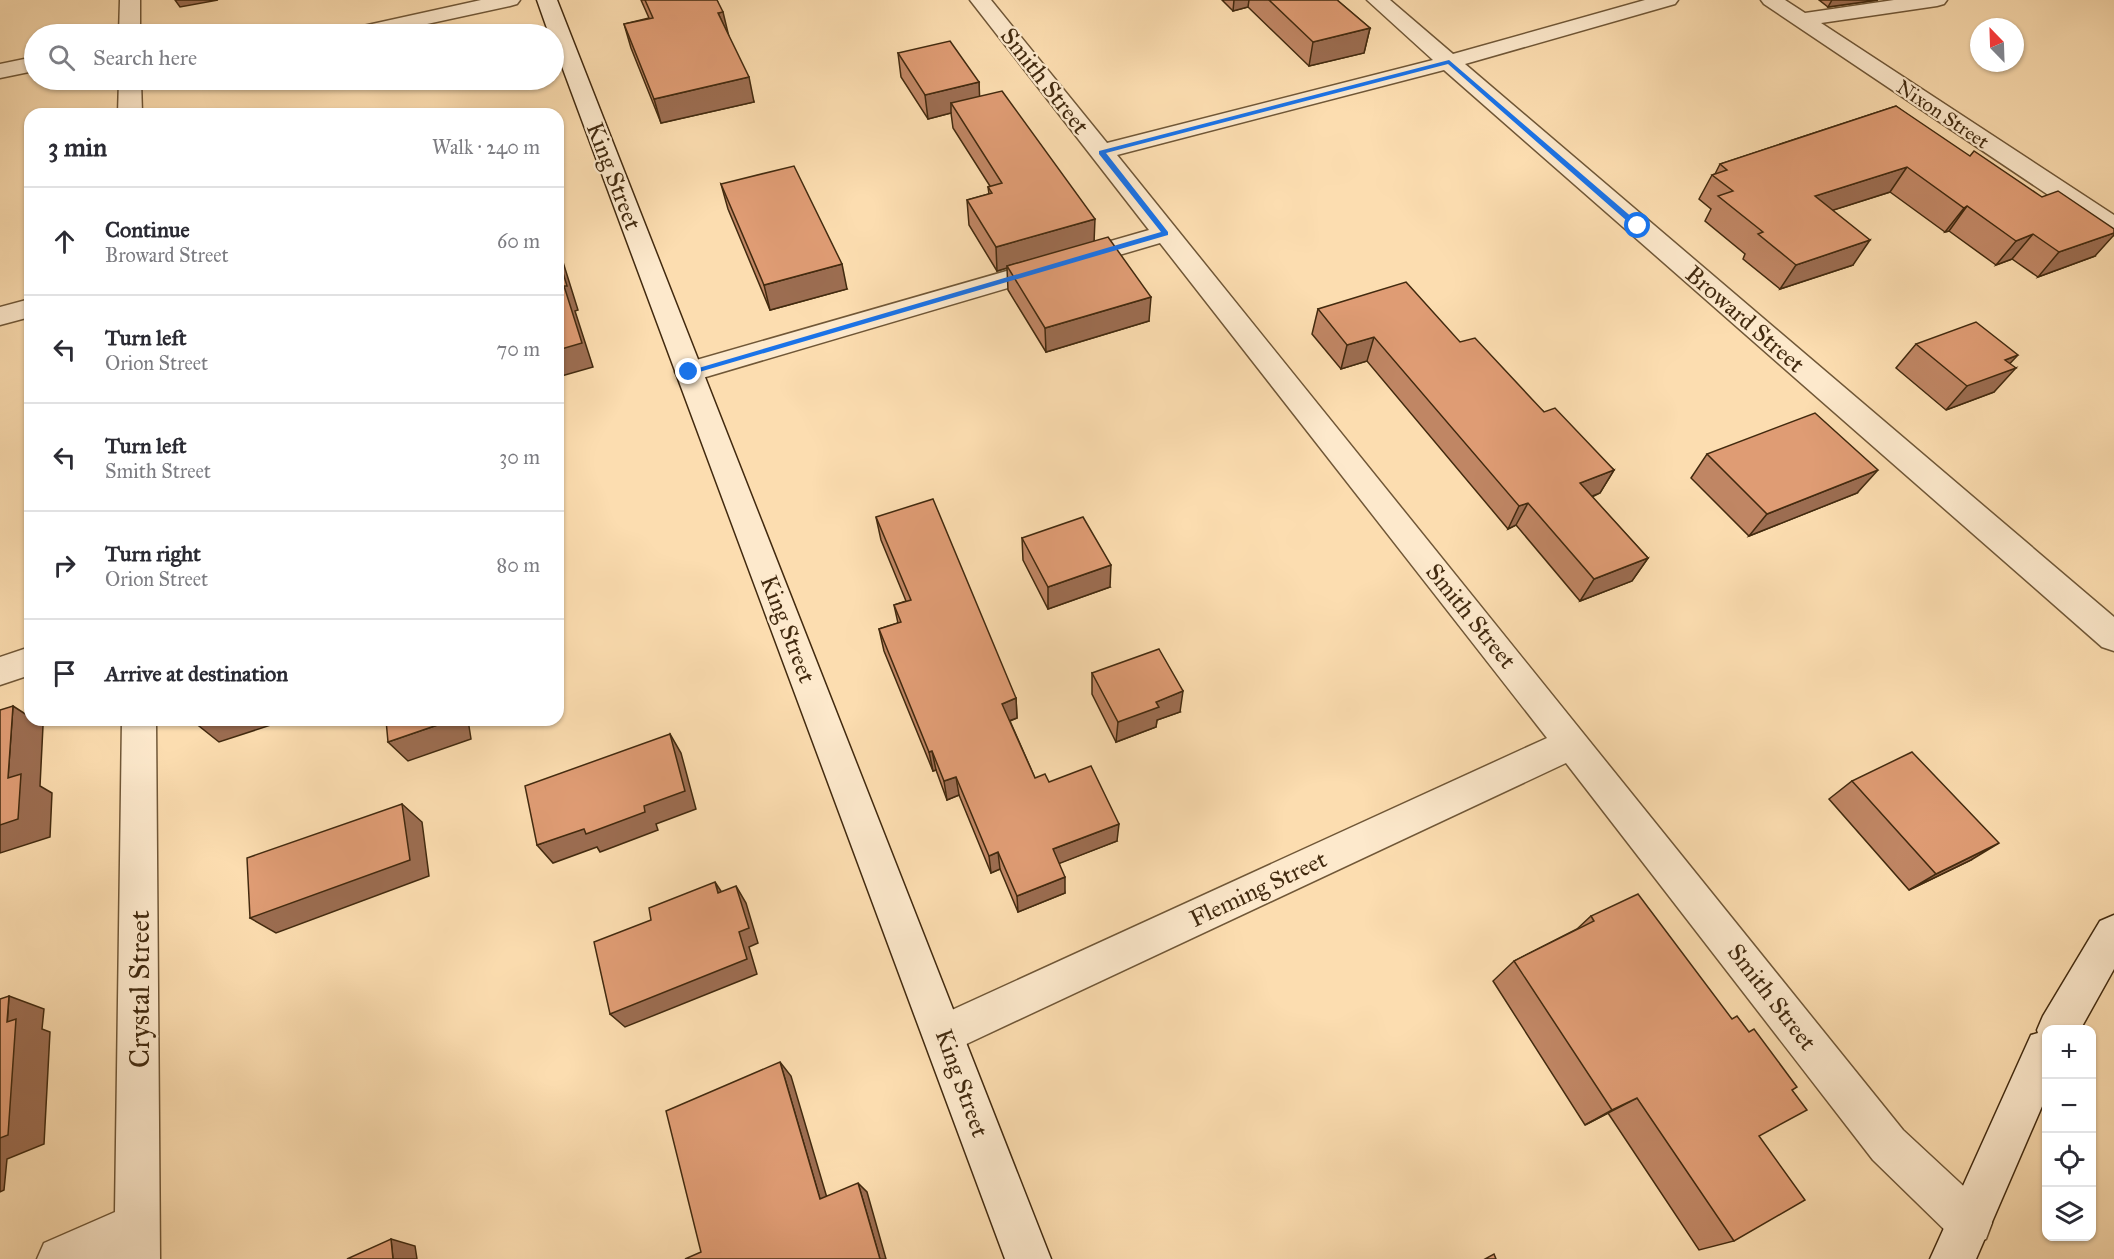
<!DOCTYPE html>
<meta charset="utf-8">
<style>
body{margin:0;font-family:"IM FELL Great Primer",serif;background:#f7f7f7;color:#2b2b33}
.controls{position:absolute;right:18px;bottom:18px;display:grid;overflow:hidden;border-radius:12px;box-shadow:0 2px 4px #0004}
.controls button{width:54px;height:54px;display:grid;place-items:center;padding:0;border:0;border-bottom:2px solid #e1e1e2;background:#fff;color:#2b2b33;font:30px sans-serif}
.compass{position:absolute;left:1970px;top:18px;width:54px;height:54px;border-radius:50%;background:#fff;box-shadow:0 2px 4px #0004;rotate:337deg}
.stop{position:absolute;width:18px;height:18px;margin:-14px;border:4px solid #1a73e8;border-radius:50%;background:#fff}
.stop.end{background:#1a73e8;border-color:#fff;box-shadow:0 2px 6px #0008}
.list{margin:0;padding:0;list-style:none}
h2{display:flex;justify-content:space-between;align-items:center;height:78px;margin:0;padding:0 24px;font-size:26px}
h2 small{font-size:20px;font-weight:400;color:#7c7c81}
.list li{display:grid;grid-template-columns:39px 1fr auto;gap:18px;align-items:center;box-sizing:border-box;height:108px;padding:0 24px;border-top:2px solid #e1e1e2}
.list b{display:block;font-size:22px;white-space:nowrap}
.list p{margin:0;font-size:20px;white-space:nowrap;color:#7c7c81}
.list em{font-size:20px;font-style:normal;color:#7c7c81}
.icon{flex:none;width:33px;height:33px;fill:none;stroke:currentColor;stroke-width:2;stroke-linecap:round;stroke-linejoin:round}
.map{position:relative;flex:none;width:2114px;height:1259px;overflow:hidden}
.search{position:absolute;background:#fff;box-shadow:0 2px 4px #0004;left:24px;top:24px;width:540px;height:66px;display:flex;align-items:center;gap:15px;box-sizing:border-box;padding:0 21px;border-radius:33px;color:#7c7c81;font-size:22px}
.panel{position:absolute;background:#fff;box-shadow:0 2px 4px #0004;left:24px;top:108px;width:540px;height:618px;border-radius:18px}
.map>svg:first-child{display:block}
.lines{fill:none;stroke-linecap:round;stroke-linejoin:round}
.street-casing{stroke:#705737;stroke-width:3}
.secondary-casing{stroke:#422a0f;stroke-width:3}
.street{fill:#fde9cc;fill-rule:evenodd}
.secondary{fill:#fde9cc;fill-rule:evenodd}
.wall{fill:#c08664;stroke:#422a0f;stroke-width:1.5}
.shaded-wall{fill:#9c6d51;stroke:#422a0f;stroke-width:1.5}
.building{fill:#df9c74;stroke:#422a0f;stroke-width:1.5}
.route{fill:#1a73e8}
.labels{text-anchor:middle;stroke-width:4.5;stroke-linejoin:round;paint-order:stroke}
.far-street-label{font-size:20px;fill:#422a0f;stroke:#fde9cc}
.street-label{font-size:24px;fill:#422a0f;stroke:#fde9cc}
.near-street-label{font-size:28px;fill:#422a0f;stroke:#fde9cc}
</style>
<div class="map">
<svg width="2114" height="1259" viewBox="0 0 2114 1259">
<rect width="100%" height="100%" fill="#fcddb0"/>
<filter id="stains"><feTurbulence type="fractalNoise" baseFrequency=".00333" numOctaves="4"/><feColorMatrix values="0 0 0 0 .2 0 0 0 0 .09 0 0 0 0 .02 0 0 0 .5 -.17"/></filter>
<radialGradient id="worn" r=".72"><stop offset=".6" stop-color="#630" stop-opacity="0"/><stop offset="1" stop-color="#630" stop-opacity=".3"/></radialGradient>
<g class="lines">
<!-- street casing -->
<g class="street-casing">
<g id="street">
<path d="M120 0H140V34H119Z"/>
<path d="M481 0H520L517 4 510 6 381 34H343L346 29 354 28Z"/>
<path d="M970 0H991L1107 143 1433 60 1367 0H1390L1453 54 1645 0H1678L1675 4 1465 64 2114 617V651L2102 647 1444 70 1117 155 1903 1130 1986 1207 1992 1223 1986 1239 1970 1245 1954 1239 1873 1160 1566 763 958 1048 944 1054 930 1048 924 1034 930 1020 1547 738 1160 243 689 382 679 379 675 372 679 365 1149 230Z"/>
<path d="M1761 0H1785L1805 13 1894 0H1947L1944 4 1937 6 1821 23 2114 215V235L2105 233 1764 4Z"/>
<path d="M34 57V71L0 78V64Z"/>
<path d="M119 80H141L142 114H118Z"/>
<path d="M30 299V317L0 325V307Z"/>
<path d="M30 647V675L0 685V657Z"/>
<path d="M122 720H156L160 1259H37L44 1243 115 1212Z"/>
</g>
</g>
<!-- secondary casing -->
<g class="secondary-casing">
<g id="secondary">
<path d="M537 0H557L1051 1259H1005L554 45V34H549Z"/>
<path d="M2114 915V969L2080 1030H2046V1097L1976 1259H1930L2031 1035 2038 1033 2037 1030 2043 1016 2100 921Z"/>
</g>
</g>
<!-- street -->
<use href="#street" class="street"/>
<!-- secondary -->
<use href="#secondary" class="secondary"/>
</g>
<!-- wall -->
<g class="wall">
<path d="M641 0H717L728 36 754 102 661 123 631 48 624 24 649 18Z"/>
<path d="M1222 0H1337L1370 28 1364 53 1309 66 1248 7 1233 11Z"/>
<path d="M1819 0H1878L1828 7Z"/>
<path d="M898 53 979 82V97L1094 240 1149 321 1046 352 1008 290 1007 268 997 271 969 225 967 200 989 194 988 187 990 186 953 128 951 113 928 119 901 77Z"/>
<path d="M1896 106 2095 256 2038 277 2012 259 1996 265 1949 231 1945 232 1890 192 1833 210 1853 265 1780 289 1743 259 1745 254 1705 221 1711 209 1699 199 1712 175 1715 174 1720 164Z"/>
<path d="M721 184 847 289 770 310 728 209Z"/>
<path d="M1318 309 1460 342 1614 470 1600 493 1592 497 1648 558 1632 581 1580 601 1516 525 1508 529 1367 361 1341 369 1312 334Z"/>
<path d="M1916 344 2010 364 1994 392 1946 410 1896 368Z"/>
<path d="M1707 454 1857 493 1749 536 1691 478Z"/>
<path d="M876 517 1016 698 1017 718 1010 721 1035 778 1049 782 1117 841 1059 863 1065 893 1018 912 1000 869 991 873 959 795 947 800 936 770 933 771 884 651 879 629 898 623 894 605 906 601 881 540Z"/>
<path d="M1022 538 1110 587 1048 609 1023 560Z"/>
<path d="M1092 673 1180 712 1157 720 1156 727 1116 742 1092 694Z"/>
<path d="M1852 781 1971 860 1909 890 1829 799Z"/>
<path d="M1591 916 1732 1019 1792 1090 1759 1136 1734 1241 1699 1250 1608 1113 1585 1125 1493 981 1514 961 1577 929Z"/>
</g>
<!-- shaded-wall -->
<g class="shaded-wall">
<path d="M175 0H218L180 7Z"/>
<path d="M1234 0H1249L1248 7 1233 11Z"/>
<path d="M1832 0H1878L1828 7Z"/>
<path d="M723 12 729 37 718 13Z"/>
<path d="M1370 28 1364 53 1309 66 1313 42Z"/>
<path d="M749 77 754 102 661 123 654 99Z"/>
<path d="M979 82 980 106 951 103V113L928 119 925 95Z"/>
<path d="M1907 167 1890 192 1799 221 1815 196Z"/>
<path d="M1967 206 1949 231 1945 232 1964 208Z"/>
<path d="M1095 219 1094 243 1007 266V268L997 271 996 247Z"/>
<path d="M2114 233V235L2095 256 2038 277 2059 252Z"/>
<path d="M2033 234 2012 259 1996 265 2016 241Z"/>
<path d="M1870 240 1853 265 1780 289 1796 265Z"/>
<path d="M558 246 578 310 575 311 593 367 558 377V350L564 286 558 256Z"/>
<path d="M842 264 847 289 770 310 764 285Z"/>
<path d="M1151 297 1149 321 1046 352 1045 328Z"/>
<path d="M1374 337 1367 361 1341 369 1347 345Z"/>
<path d="M2018 355 2001 373 2016 368 1994 392 1946 410 1967 386 2005 360Z"/>
<path d="M1614 470 1600 493 1567 506 1580 483Z"/>
<path d="M1878 470 1857 493 1749 536 1767 514Z"/>
<path d="M1528 503 1516 525 1508 529 1519 506Z"/>
<path d="M1648 558 1632 581 1580 601 1594 579Z"/>
<path d="M1111 565 1110 587 1048 609V587Z"/>
<path d="M1183 691 1180 712 1157 720 1156 727 1116 742 1118 722 1156 702Z"/>
<path d="M1016 698 1017 718 1003 723 1002 704Z"/>
<path d="M13 706 30 717V720H34L43 726 40 786 52 793 50 837 0 853V825L8 778Z"/>
<path d="M201 720H286L219 742 194 722Z"/>
<path d="M452 720H468L471 739 408 761 388 742Z"/>
<path d="M670 734 681 753 696 809 656 824 658 830 600 852 597 847 553 863 537 845 644 806Z"/>
<path d="M932 751 936 770 933 771 929 752Z"/>
<path d="M956 777 959 795 947 800 944 781Z"/>
<path d="M402 804 422 822 429 876 276 933 250 918Z"/>
<path d="M1119 824 1117 841 1053 866V849Z"/>
<path d="M1999 843 1971 860 1909 890 1936 874Z"/>
<path d="M998 852 1000 869 991 873 989 856Z"/>
<path d="M1065 877V893L1018 912 1017 896Z"/>
<path d="M715 882 726 899 718 893Z"/>
<path d="M736 886 746 903 758 943 749 947 757 974 625 1027 610 1014 739 932Z"/>
<path d="M9 996 44 1009 42 1029 50 1032 44 1144 7 1159 4 1190 0 1192V1138Z"/>
<path d="M780 1062 791 1076 830 1208 820 1199Z"/>
<path d="M1637 1098 1608 1113 1585 1125 1612 1110Z"/>
<path d="M858 1183 867 1192 886 1259H880Z"/>
<path d="M391 1239 415 1246 417 1259H393Z"/>
</g>
<!-- building -->
<g class="building">
<path d="M645 0H717L723 12 718 13 749 77 654 99 624 24 653 18Z"/>
<path d="M1269 0H1337L1370 28 1313 42Z"/>
<path d="M950 41 979 82 925 95 898 53Z"/>
<path d="M1002 91 1095 219 996 247 967 200 992 193 988 187 1002 183 951 103Z"/>
<path d="M1896 106 1970 156 1974 151 2042 197 2058 191 2114 229V233L2059 252 2033 234 2016 241 1967 206 1964 208 1907 167 1815 196 1870 240 1796 265 1758 234 1763 232 1718 196 1733 191 1712 175 1727 170 1720 164Z"/>
<path d="M794 166 842 264 764 285 721 184Z"/>
<path d="M1108 237 1151 297 1045 328 1007 266Z"/>
<path d="M558 256 567 286H564L582 343 558 350Z"/>
<path d="M1406 282 1460 342 1475 338 1544 412 1555 408 1614 470 1580 483 1648 558 1594 579 1528 503 1519 506 1374 337 1347 345 1318 309Z"/>
<path d="M1976 322 2018 355 2005 360 2016 368 1967 386 1916 344Z"/>
<path d="M1815 413 1878 470 1767 514 1707 454Z"/>
<path d="M933 499 1016 698 1002 704 1035 778 1045 774 1049 782 1091 766 1119 824 1053 849 1065 877 1017 896 998 852 989 856 956 777 944 781 932 751 929 752 879 629 901 622 894 605 911 600 876 517Z"/>
<path d="M1083 517 1111 565 1048 587 1022 538Z"/>
<path d="M1159 649 1183 691 1156 702 1159 707 1118 722 1092 673Z"/>
<path d="M13 706 8 778 21 774 18 819 0 825V710Z"/>
<path d="M386 720H452L388 742Z"/>
<path d="M670 734 685 791 644 806 645 812 586 834 584 829 537 845 525 786Z"/>
<path d="M1912 752 1999 843 1936 874 1852 781Z"/>
<path d="M402 804 410 860 250 918 247 858Z"/>
<path d="M715 882 718 893 736 886 749 928 739 932 747 959 610 1014 594 942 651 920 649 908Z"/>
<path d="M1638 894 1732 1019 1737 1016 1749 1032 1754 1029 1797 1087 1792 1090 1807 1110 1759 1136 1805 1200 1734 1241 1637 1098 1612 1110 1514 961 1594 921 1591 916Z"/>
<path d="M9 996 7 1022 16 1019 8 1135 0 1138V999Z"/>
<path d="M780 1062 820 1199 858 1183 880 1259H685L701 1252 666 1111Z"/>
<path d="M391 1239 393 1259H347Z"/>
<path d="M1494 1254 1496 1259H1485Z"/>
</g>
<!-- route -->
<path class="route" d="M1449 60 1641 225V228H1635L1448 64 1106 153 1168 232V235L689 375 685 372 1161 232 1099 154V151Z"/>
<g class="labels">
<!-- far-street labels -->
<g class="far-street-label">
<text transform="translate(1943 114) rotate(34)" y="7">Nixon Street</text>
</g>
<!-- street labels -->
<g class="street-label">
<text transform="translate(1045 81) rotate(52)" y="8">Smith Street</text>
<text transform="translate(614 176) rotate(69)" y="8">King Street</text>
<text transform="translate(1745 319) rotate(41)" y="8">Broward Street</text>
<text transform="translate(1471 616) rotate(51)" y="8">Smith Street</text>
<text transform="translate(788 629) rotate(69)" y="8">King Street</text>
<text transform="translate(1258 889) rotate(-25)" y="8">Fleming Street</text>
<text transform="translate(1772 997) rotate(52)" y="8">Smith Street</text>
<text transform="translate(962 1083) rotate(70)" y="8">King Street</text>
</g>
<!-- near-street labels -->
<g class="near-street-label">
<text transform="translate(139 989) rotate(-90)" y="10">Crystal Street</text>
</g>
</g>
<rect width="100%" height="100%" filter="url(#stains)"/>
<rect width="100%" height="100%" fill="url(#worn)"/>
</svg>
<div class="controls">
<button>+</button>
<button>−</button>
<button><svg class="icon" aria-label="locate" viewBox="0 0 24 24"><circle cx="12" cy="12" r="6"/><path d="M12 2v4M12 18v4M2 12h4M18 12h4"/></svg></button>
<button><svg class="icon" aria-label="layers" viewBox="0 0 24 24"><path d="M12 4l9 5-9 5-9-5zM3 14l9 5 9-5"/></svg></button>
</div>
<svg class="compass" viewBox="-18 -18 36 36"><path d="M0-13l5 13h-10z" fill="#e53935"/><path d="M0 13l5-13h-10z" fill="#7c7c81"/></svg>
<div class="stop" style="left:1638px;top:226px"></div>
<div class="stop end" style="left:689px;top:372px"></div>
<div class="search"><svg class="icon" aria-label="search" viewBox="0 0 24 24"><circle cx="10" cy="10" r="6"/><path d="M15 15l6 6"/></svg>Search here</div>
<section class="panel">
<h2>3 min<small>Walk · 240 m</small></h2>
<ul class="list">
<li><svg class="icon" aria-label="ahead" viewBox="0 0 24 24"><path d="M12 20V5M6 11l6-6 6 6"/></svg><div><b>Continue</b><p>Broward Street</p></div><em>60 m</em></li>
<li><svg class="icon" aria-label="left" viewBox="0 0 24 24"><path d="M17 20v-9H6M10 6l-5 5 5 5"/></svg><div><b>Turn left</b><p>Orion Street</p></div><em>70 m</em></li>
<li><svg class="icon" aria-label="left" viewBox="0 0 24 24"><path d="M17 20v-9H6M10 6l-5 5 5 5"/></svg><div><b>Turn left</b><p>Smith Street</p></div><em>30 m</em></li>
<li><svg class="icon" aria-label="right" viewBox="0 0 24 24"><path d="M7 20v-9h11M14 6l5 5-5 5"/></svg><div><b>Turn right</b><p>Orion Street</p></div><em>80 m</em></li>
<li><svg class="icon" aria-label="arrive" viewBox="0 0 24 24"><path d="M6 21V4h12l-3 4 3 4H6"/></svg><div><b>Arrive at destination</b></div></li>
</ul>
</section>
</div>
